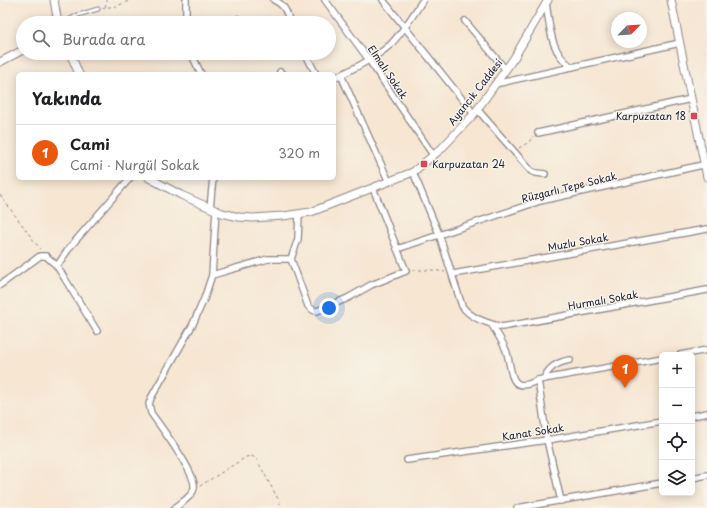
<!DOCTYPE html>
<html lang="tr">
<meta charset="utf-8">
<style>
body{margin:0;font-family:"Playpen Sans",sans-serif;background:#f2f2f2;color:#202124}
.controls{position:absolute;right:12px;bottom:12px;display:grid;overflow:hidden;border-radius:6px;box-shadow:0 2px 10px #0003}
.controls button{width:36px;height:36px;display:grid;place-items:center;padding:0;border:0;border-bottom:1px solid #e0e0e0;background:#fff;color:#202124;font:20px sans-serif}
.compass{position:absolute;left:611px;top:12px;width:36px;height:36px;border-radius:50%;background:#fff;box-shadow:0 2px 10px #0003;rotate:65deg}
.you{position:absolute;left:329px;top:308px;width:14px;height:14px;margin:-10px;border:3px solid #fff;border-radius:50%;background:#1a73e8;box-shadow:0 0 0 6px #1a73e833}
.badge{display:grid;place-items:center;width:26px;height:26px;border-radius:50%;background:#ea580c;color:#fff;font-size:13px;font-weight:700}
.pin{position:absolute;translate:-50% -33px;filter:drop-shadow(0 1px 2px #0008)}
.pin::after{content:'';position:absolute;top:21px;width:14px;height:12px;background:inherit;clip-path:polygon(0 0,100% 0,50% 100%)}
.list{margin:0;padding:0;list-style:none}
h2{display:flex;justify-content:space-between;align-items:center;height:52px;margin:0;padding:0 16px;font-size:17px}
h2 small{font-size:13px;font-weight:400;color:#757577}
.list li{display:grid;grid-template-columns:26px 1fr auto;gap:12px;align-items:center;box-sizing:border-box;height:56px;padding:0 16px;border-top:1px solid #e0e0e0}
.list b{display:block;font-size:15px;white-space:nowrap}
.list p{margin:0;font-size:13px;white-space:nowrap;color:#757577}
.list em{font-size:13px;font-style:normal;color:#757577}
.icon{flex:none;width:22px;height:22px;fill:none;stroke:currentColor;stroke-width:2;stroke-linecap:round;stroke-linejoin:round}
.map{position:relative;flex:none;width:707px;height:508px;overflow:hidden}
.search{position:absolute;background:#fff;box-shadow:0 2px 10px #0003;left:16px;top:16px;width:320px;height:44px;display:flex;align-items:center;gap:10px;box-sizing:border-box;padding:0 14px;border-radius:22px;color:#757577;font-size:15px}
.panel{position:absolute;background:#fff;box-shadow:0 2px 10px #0003;left:16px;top:72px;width:320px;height:108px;border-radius:6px}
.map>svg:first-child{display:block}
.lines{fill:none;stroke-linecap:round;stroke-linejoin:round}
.service-casing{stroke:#8c8486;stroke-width:5}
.minor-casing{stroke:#8c8486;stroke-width:8}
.tertiary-casing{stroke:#8c8486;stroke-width:9}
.path{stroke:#8c8486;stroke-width:1;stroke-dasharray:3 3;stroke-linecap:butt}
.service{stroke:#fff;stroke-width:3}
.minor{stroke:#fff;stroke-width:5.5}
.tertiary{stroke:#fff;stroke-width:7}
.poi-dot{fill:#d1495b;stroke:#f7f3e8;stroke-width:1.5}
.labels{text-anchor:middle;stroke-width:3;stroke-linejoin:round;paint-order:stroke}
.street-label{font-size:10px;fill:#22223b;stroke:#f7f3e8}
.poi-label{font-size:10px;fill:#22223b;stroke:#f7f3e8;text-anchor:end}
</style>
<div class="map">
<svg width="707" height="508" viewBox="0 0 707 508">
<rect width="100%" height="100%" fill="#f7f3e8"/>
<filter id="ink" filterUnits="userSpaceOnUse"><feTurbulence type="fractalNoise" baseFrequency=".025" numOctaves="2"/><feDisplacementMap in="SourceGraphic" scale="8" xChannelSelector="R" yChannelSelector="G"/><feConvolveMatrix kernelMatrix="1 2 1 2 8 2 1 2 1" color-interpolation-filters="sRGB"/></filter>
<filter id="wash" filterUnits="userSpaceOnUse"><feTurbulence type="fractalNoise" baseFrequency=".012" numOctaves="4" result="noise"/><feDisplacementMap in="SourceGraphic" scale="16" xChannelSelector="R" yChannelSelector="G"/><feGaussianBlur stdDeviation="0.9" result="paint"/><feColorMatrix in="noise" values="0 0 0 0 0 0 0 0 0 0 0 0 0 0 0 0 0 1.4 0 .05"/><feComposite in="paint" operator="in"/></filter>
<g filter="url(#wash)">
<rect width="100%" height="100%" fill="#f6e6d2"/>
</g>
<g filter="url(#ink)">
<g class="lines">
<!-- service casing -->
<g class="service-casing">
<path id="service" d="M63 23 78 15 98 9"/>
</g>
<!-- minor casing -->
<g class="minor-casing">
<g id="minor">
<path d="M186 0V23"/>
<path d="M274 0C285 5 287 13 290 23"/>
<path d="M325 0 369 60 433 155"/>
<path d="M383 0 474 114"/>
<path d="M546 3C550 27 550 53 572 67"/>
<path d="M238 19 244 23"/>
<path d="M465 21 506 70"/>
<path d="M191 53 201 74"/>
<path d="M305 53 316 74"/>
<path d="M280 72 283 74"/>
<path d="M341 75 389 182"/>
<path d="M334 78C353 69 374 59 390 45 403 32 413 15 423 0"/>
<path d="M495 84 680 43"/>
<path d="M477 109 531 171 536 173 545 174"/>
<path d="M538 133 691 99"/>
<path d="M413 172 439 234 462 306C471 319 488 323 502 327L707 290"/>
<path d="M210 208 213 178"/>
<path d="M397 249 540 201 707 164"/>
<path d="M291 259 298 239 299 214"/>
<path d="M57 266 70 247 130 178"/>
<path d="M453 274 707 229"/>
<path d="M212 275 268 259H291L308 306 313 310 317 311 348 298 371 285 406 271 373 188"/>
<path d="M0 285 40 256H46L57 266 97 331"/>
<path d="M492 325C497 333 502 341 506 350 513 369 507 396 538 380L662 358"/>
<path d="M680 355 707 350"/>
<path d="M544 379C548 368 558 362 570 360"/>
<path d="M538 380 547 440 561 501"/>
<path d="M692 416 707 413"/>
<path d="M407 460 547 440 662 421"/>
<path d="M692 478 707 475"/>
<path d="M175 508C181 503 193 496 194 488 197 474 160 426 151 413L149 404 151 398 193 324 204 299 212 275 216 210"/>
<path d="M517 508 662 483"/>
</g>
</g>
<!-- tertiary casing -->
<g class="tertiary-casing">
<g id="tertiary">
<path d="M54 0 58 23"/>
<path d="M671 0 707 177"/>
<path d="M70 53 79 74"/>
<path d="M0 62 23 50"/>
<path d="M149 178 181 195 222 213 239 217 253 218 283 216 311 212 413 172 441 149 474 114 514 58 548 0"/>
</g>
</g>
<!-- path -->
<g class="path">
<path d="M105 7 107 0"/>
<path d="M102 8 117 6 131 0"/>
<path d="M519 148 529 142 533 136"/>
<path d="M0 195 40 249"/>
<path d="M413 270H432L445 272"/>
<path d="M200 486 246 457 251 456 256 458 278 499 282 508"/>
</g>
<!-- service -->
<use href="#service" class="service"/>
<!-- minor -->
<use href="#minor" class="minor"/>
<!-- tertiary -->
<use href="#tertiary" class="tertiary"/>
</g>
</g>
<!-- markers -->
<g class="poi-dot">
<rect x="690" y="112" width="8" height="8" rx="2"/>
<rect x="420" y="160" width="8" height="8" rx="2"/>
</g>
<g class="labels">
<!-- street labels -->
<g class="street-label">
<text transform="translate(388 72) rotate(56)" y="4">Elmalı Sokak</text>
<text transform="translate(475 92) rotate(-52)" y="4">Ayancık Caddesi</text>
<text transform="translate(569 187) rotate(-14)" y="4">Rüzgarlı Tepe Sokak</text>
<text transform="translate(578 242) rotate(-10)" y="4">Muzlu Sokak</text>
<text transform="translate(603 300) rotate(-10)" y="4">Hurmalı Sokak</text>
<text transform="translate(533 432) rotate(-9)" y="4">Kanat Sokak</text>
</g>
<!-- poi labels -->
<g class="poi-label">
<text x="686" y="120">Karpuzatan 18</text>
<text x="432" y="168" text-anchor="start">Karpuzatan 24</text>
</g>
</g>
</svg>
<div class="controls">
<button>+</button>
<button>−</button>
<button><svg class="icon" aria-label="locate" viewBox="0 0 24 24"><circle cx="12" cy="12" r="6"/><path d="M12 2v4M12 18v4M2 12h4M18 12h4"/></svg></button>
<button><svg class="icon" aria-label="layers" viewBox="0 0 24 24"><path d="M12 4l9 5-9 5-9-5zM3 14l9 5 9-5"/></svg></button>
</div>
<svg class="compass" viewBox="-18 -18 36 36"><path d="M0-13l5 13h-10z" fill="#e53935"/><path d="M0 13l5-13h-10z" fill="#757577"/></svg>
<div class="you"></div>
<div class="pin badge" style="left:625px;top:388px">1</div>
<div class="search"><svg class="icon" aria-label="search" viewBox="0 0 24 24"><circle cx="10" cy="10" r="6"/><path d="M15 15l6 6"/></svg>Burada ara</div>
<section class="panel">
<h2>Yakında<small></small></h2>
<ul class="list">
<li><span class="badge">1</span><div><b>Cami</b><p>Cami · Nurgül Sokak</p></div><em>320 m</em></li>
</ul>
</section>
</div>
